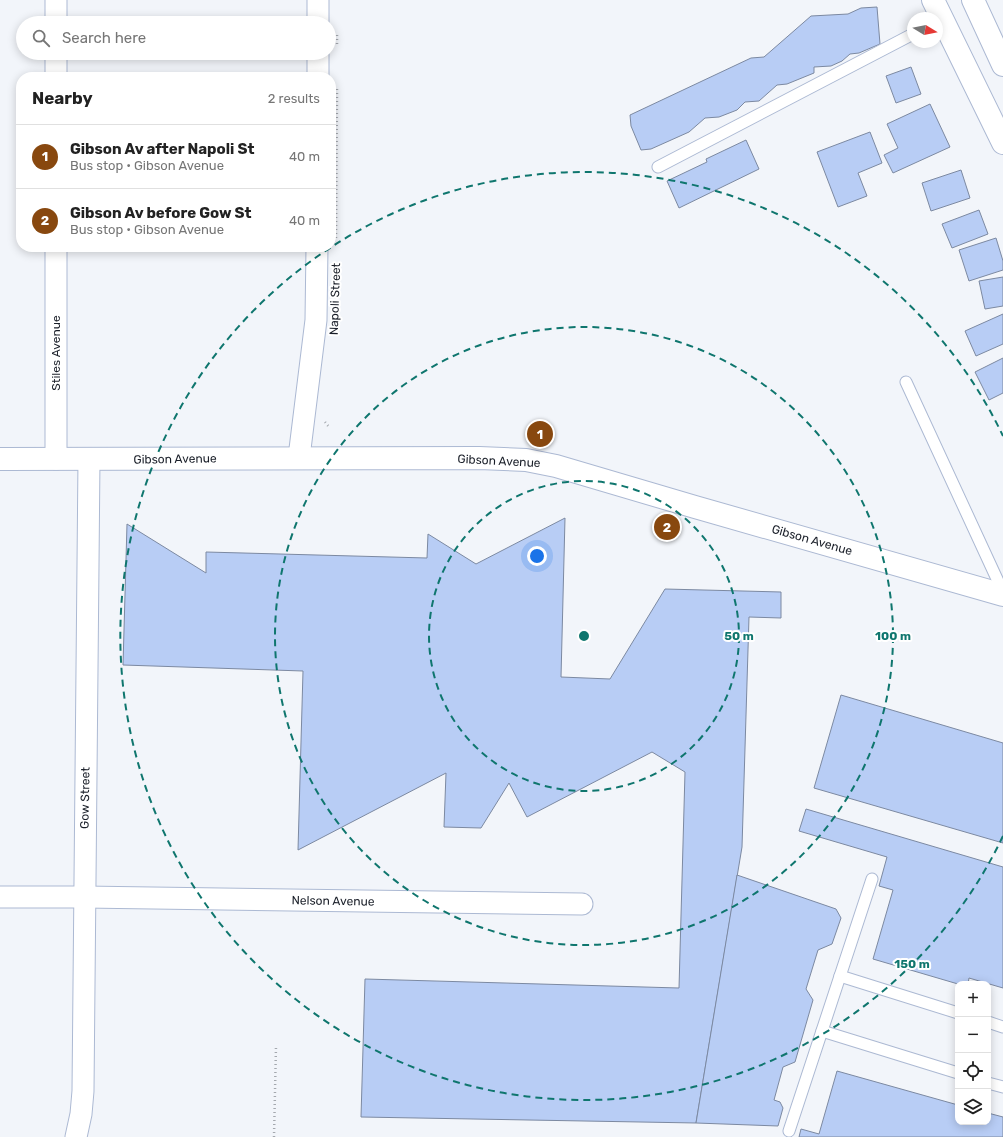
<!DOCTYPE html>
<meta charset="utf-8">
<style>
body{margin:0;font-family:Rubik,sans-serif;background:#f6f6f6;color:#222}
.controls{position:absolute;right:12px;bottom:12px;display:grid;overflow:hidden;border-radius:8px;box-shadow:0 2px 10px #0003}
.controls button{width:36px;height:36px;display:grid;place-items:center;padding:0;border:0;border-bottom:1px solid #e0e0e0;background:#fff;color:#222;font:20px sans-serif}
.compass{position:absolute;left:907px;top:12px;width:36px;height:36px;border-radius:50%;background:#fff;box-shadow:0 2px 10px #0003;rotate:100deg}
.you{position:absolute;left:537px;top:556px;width:14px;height:14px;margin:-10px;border:3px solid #fff;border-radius:50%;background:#1a73e8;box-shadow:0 0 0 6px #1a73e833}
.badge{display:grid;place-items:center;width:26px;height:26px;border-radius:50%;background:#88480f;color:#fff;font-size:13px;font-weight:700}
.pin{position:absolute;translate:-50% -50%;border:2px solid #fff;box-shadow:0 1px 4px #0006}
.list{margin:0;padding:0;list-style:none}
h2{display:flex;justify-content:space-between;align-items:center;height:52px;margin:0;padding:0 16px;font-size:17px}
h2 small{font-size:13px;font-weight:400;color:#767676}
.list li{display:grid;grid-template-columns:26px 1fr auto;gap:12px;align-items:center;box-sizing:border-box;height:64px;padding:0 16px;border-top:1px solid #e0e0e0}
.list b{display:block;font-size:15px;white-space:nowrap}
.list p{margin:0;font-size:13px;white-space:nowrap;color:#767676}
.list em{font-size:13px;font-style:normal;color:#767676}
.icon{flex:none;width:22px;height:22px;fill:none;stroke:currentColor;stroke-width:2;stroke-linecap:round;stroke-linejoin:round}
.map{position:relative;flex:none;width:1003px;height:1137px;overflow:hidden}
.search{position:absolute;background:#fff;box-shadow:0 2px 10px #0003;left:16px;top:16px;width:320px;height:44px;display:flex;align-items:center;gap:10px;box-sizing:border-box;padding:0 14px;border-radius:22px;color:#767676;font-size:15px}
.panel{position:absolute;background:#fff;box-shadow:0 2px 10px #0003;left:16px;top:72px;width:320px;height:180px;border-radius:16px}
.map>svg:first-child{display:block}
.building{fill:#b8cdf5;stroke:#7c89a1}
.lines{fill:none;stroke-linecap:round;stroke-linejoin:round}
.lane-casing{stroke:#acb9d3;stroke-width:13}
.street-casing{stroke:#acb9d3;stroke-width:23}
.secondary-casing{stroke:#acb9d3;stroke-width:24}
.highway-casing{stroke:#acb9d3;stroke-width:24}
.path{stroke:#a4a8ae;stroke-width:2.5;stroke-dasharray:1 3;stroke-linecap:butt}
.lane{stroke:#fff;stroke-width:11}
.street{stroke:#fff;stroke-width:21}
.secondary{stroke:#fff;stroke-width:22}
.highway{stroke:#fff;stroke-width:22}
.ring{fill:none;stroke:#0f766e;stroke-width:2;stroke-dasharray:7 5}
.labels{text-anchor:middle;stroke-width:4;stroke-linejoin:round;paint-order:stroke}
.street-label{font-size:12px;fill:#191e28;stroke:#fff}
.centre{fill:#0f766e;stroke:#fff;stroke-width:2}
.ring-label{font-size:12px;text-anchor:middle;font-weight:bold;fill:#0f766e;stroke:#fff;stroke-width:4;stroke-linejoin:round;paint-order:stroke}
</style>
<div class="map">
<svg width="1003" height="1137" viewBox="0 0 1003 1137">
<rect width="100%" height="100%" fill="#f2f5fa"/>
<!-- building -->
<g class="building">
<path d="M877 7 880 44 859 53 850 54 842 61 831 66 814 67V73L787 84 777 85 759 101 745 102 737 110 719 117 705 118 689 132 651 149 641 150 631 126 630 115 751 58 764 57 811 16 848 14 861 8Z"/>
<path d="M911 67 921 94 896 103 886 76Z"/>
<path d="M930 104 950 147 893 173 884 155 898 148 887 124Z"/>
<path d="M870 132 882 163 858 173 867 196 838 207 817 152Z"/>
<path d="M746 140 759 169 679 208 667 181 707 162 706 159Z"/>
<path d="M961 170 970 198 931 211 922 183Z"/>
<path d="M979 210 988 234 952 248 942 224Z"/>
<path d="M996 238 1003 261V270L969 281 959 250Z"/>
<path d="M1003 277V306L985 309 979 281Z"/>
<path d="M1003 314V344L976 356 965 331Z"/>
<path d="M1003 358V393L989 400 975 372Z"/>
<path d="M565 518 561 677 610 679 665 589 781 592V618L749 617 742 847 696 1123 361 1117 365 979 679 988 685 772 652 752 527 817 509 783 481 828 444 827 446 773 298 850 303 671 123 665 127 524 206 573V552L427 558 428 534 476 564Z"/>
<path d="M841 695 1003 743V843L814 788Z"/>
<path d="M806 809 1003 867V988L969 978 968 984H958L873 959 893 890 879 886 887 857 799 831Z"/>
<path d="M737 875 836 909 841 918 832 944 818 950 806 989 813 1000 795 1062 783 1067 774 1100 780 1102 783 1108 778 1126 696 1123Z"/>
<path d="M837 1071 958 1105V1122H988V1113L1003 1117V1137H799L801 1129 819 1134Z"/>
</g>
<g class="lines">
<!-- lane casing -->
<g class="lane-casing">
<g id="lane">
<path d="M658 167 913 34"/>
<path d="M906 382 1003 592"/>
<path d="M840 976 958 1013"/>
<path d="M988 1022 1003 1027"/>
<path d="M822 1031 958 1073"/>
<path d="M988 1083 1003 1087"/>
<path d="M789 1131 872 879"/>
</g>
</g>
<!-- street casing -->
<g class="street-casing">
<g id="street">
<path d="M56 23V0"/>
<path d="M318 23V0"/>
<path d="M56 77V53"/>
<path d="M318 77V53"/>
<path d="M299 457 316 320 317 247"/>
<path d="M56 459V247"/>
<path d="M0 897H84L582 904"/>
<path d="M76 1137 81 1114 83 1091 89 459"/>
</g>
</g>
<!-- secondary casing -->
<g class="secondary-casing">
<path id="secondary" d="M0 459 479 458 526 460 556 466 695 507 1003 595"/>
</g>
<!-- highway casing -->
<g class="highway-casing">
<g id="highway">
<path d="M933 0 1003 143"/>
<path d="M973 0 1003 65"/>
</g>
</g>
<!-- path -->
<g class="path">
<path d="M337 44V33"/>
<path d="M336 238 337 87"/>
<path d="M325 422 329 427"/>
<path d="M274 1137 276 1046"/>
</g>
<!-- lane -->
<use href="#lane" class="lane"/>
<!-- street -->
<use href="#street" class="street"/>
<!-- secondary -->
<use href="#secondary" class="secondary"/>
<!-- highway -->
<use href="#highway" class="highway"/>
</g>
<!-- distance rings -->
<g class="ring">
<circle cx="584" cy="636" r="155"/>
<circle cx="584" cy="636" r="309"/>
<path d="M1003 836A464 464 0 1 1 1003 436"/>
</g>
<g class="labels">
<!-- street labels -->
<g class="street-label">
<text transform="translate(335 299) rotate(-88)" y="4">Napoli Street</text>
<text transform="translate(56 353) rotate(-90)" y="4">Stiles Avenue</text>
<text transform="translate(175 459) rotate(-1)" y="4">Gibson Avenue</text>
<text transform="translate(499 461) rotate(3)" y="4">Gibson Avenue</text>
<text transform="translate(812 540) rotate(16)" y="4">Gibson Avenue</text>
<text transform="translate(85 798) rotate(-89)" y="4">Gow Street</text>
<text transform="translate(333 901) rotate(1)" y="4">Nelson Avenue</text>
</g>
</g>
<circle cx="584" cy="636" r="6" class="centre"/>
<g class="ring-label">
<text x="739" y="640">50 m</text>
<text x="893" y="640">100 m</text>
<text x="912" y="968">150 m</text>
</g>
</svg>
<div class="controls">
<button>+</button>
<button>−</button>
<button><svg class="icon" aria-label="locate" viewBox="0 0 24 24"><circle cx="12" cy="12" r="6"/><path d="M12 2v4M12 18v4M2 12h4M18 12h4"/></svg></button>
<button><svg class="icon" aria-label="layers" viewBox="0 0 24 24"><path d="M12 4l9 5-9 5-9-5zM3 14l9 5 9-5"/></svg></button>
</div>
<svg class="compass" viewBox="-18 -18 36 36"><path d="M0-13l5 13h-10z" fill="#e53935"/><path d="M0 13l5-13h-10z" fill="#767676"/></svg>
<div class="you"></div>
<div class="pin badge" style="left:540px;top:434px">1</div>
<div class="pin badge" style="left:667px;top:527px">2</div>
<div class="search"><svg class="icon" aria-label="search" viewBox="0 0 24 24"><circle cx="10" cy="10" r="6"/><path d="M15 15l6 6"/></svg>Search here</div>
<section class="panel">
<h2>Nearby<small>2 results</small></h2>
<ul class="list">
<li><span class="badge">1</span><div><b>Gibson Av after Napoli St</b><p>Bus stop · Gibson Avenue</p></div><em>40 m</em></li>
<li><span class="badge">2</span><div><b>Gibson Av before Gow St</b><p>Bus stop · Gibson Avenue</p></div><em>40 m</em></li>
</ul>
</section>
</div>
